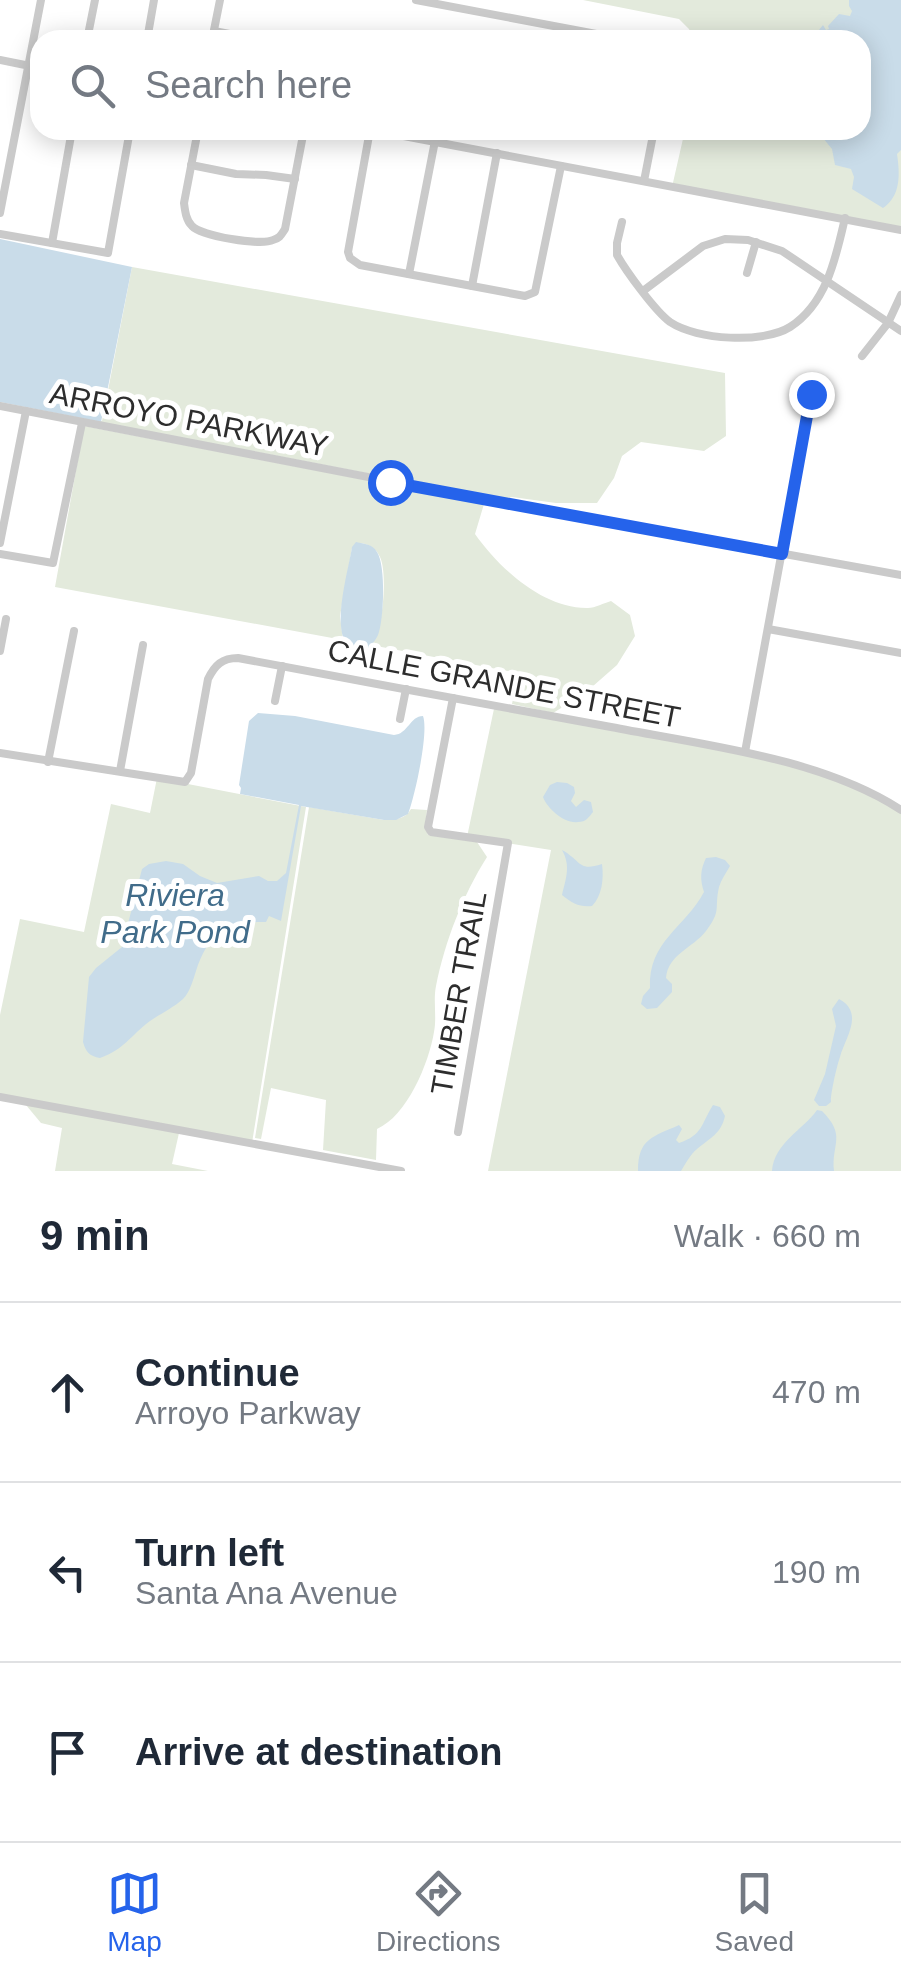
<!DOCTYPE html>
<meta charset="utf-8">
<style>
body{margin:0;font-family:Helvetica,sans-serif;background:#f2f2f3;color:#1f2937}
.stop{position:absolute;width:30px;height:30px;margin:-22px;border:8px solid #2563eb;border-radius:50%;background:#fff}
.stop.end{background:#2563eb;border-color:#fff;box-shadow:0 2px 10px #0008}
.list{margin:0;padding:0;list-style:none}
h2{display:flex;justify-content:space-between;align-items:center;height:130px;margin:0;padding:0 40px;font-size:42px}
h2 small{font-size:32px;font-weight:400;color:#747a83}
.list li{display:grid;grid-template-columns:65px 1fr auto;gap:30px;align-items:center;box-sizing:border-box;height:180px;padding:0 40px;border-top:2px solid #e0e1e3}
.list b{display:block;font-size:38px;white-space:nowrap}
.list p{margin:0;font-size:32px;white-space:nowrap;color:#747a83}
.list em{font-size:32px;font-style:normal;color:#747a83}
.icon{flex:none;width:55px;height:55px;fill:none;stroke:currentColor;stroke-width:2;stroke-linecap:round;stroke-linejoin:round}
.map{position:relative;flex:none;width:901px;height:1171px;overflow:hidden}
.search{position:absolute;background:#fff;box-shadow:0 5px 25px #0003;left:30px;right:30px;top:30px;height:110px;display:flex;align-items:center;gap:25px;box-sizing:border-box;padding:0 35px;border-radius:30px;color:#747a83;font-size:38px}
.sheet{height:670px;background:#fff}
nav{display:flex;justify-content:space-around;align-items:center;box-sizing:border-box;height:140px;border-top:2px solid #e0e1e3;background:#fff;font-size:28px;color:#747a83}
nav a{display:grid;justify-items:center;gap:5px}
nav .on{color:#2563eb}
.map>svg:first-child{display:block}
.green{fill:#e3eadc}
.water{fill:#c9dce9}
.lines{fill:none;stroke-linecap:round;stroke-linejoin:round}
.minor{stroke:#cacaca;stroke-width:8}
.route{stroke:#2563eb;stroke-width:12}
.labels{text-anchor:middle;stroke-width:10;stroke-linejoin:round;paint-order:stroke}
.street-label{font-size:30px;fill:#2d2d2d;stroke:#fff}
.water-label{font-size:32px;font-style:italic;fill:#416c8a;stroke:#fff}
</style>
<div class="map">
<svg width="901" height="1171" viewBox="0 0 901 1171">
<rect width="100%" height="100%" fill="#fff"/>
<!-- green -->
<g class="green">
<path d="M583 0H901V230L672 187 685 130H861V40H693L689 29 679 19Z"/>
<path d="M132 267 725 373 726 436 704 451 641 442 622 456 614 478 597 503H556L512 497 502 499 84 419 102 421Z"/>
<path d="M84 426 487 503 484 504 475 534C499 568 543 609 588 608 595 608 604 603 611 601L630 615 635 636 617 665 584 694 553 713 512 704 518 673 371 645C383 631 388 574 380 557 376 548 370 545 361 543L352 548 340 616 343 640 55 587Z"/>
<path d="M495 704 745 752 861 788 901 811V1171H488L551 850 467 837Z"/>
<path d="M157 778 306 807 252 1143 0 1097V1015L20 919 84 932 111 804 150 813Z"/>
<path d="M309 807 384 820C394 820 406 819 411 809L427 810 425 827 428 835 477 842 487 857C463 895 445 941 436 986 433 1001 437 1017 434 1032 429 1063 407 1116 377 1129L376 1160 323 1150 326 1100 271 1088 261 1139 255 1138Z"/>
<path d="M26 1105 179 1133 172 1164 208 1171H55L62 1128 41 1123Z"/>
</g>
<!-- water -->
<g class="water">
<path d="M849 0H901V150L897 154C900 174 901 196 883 208L852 189 854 177 851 169 835 165 832 149 818 132V130H861V40H811L823 25 826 30 829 29 828 26 839 14 850 16 852 11 849 6Z"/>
<path d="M0 239 132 267 101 422 0 402Z"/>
<path d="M356 542C365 544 372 544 377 552 386 565 384 621 378 635 376 640 371 645 368 649H350C330 630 348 573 352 547Z"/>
<path d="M258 713 295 716 394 735C408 734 410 716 423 716 429 732 415 796 408 814L396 820H384L301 806 281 921 269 916 266 922C226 921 208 934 196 971 193 980 190 992 183 999 173 1008 160 1014 150 1021 130 1036 125 1049 100 1058 89 1056 86 1052 83 1042L89 977 96 968 122 947 142 869 149 864 166 861 183 864 200 876 217 883 259 876 268 881H277L286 873 299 805 240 794 241 788 239 785 249 721Z"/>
<path d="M557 782 567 783 574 787 575 793 571 801 576 807 584 800 591 802 593 812C589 817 586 822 578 822 564 824 547 808 543 797L550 785Z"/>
<path d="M562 850C582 861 578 872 602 864 604 879 602 896 592 906 579 907 573 904 562 895 566 878 571 866 562 850Z"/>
<path d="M716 857 725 860 730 866C726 873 721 880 719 887 714 909 722 910 706 931 693 948 668 954 666 978L672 984V992L657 1008 647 1009 641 1004 643 996 650 988C648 941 685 928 704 892 700 880 700 870 706 858Z"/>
<path d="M839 999C865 1013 845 1038 840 1057 837 1065 830 1096 831 1102L826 1106H819L814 1100 825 1074 836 1026 832 1009Z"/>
<path d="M713 1105 720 1107 725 1116C721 1134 710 1138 697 1149 690 1155 686 1163 681 1171H638C638 1138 653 1137 679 1125L682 1129 676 1140 679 1143C703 1135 701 1124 713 1105Z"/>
<path d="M817 1110 822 1111C847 1136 831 1144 834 1171H772C774 1143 803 1130 817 1110Z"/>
</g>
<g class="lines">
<!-- minor -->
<g class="minor">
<path d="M416 0 628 40"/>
<path d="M214 31 261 40"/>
<path d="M87 40 95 0"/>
<path d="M147 40 154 0"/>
<path d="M212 40 220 0"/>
<path d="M0 60 40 68"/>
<path d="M198 130 184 203C185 211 186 220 192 226 201 236 261 246 273 240 280 238 281 235 285 229L304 130"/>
<path d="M370 130 348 252 350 258 360 265 525 296 535 292 561 166"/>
<path d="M372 130 901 230"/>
<path d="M191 165 236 174 266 175 295 179"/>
<path d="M644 181 654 130"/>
<path d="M0 213 41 0"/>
<path d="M622 222 617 243V255C626 271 655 311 670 322 697 340 763 344 790 327 827 303 836 257 845 218"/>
<path d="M0 234 108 253 130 130"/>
<path d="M52 243 72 130"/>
<path d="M747 273 756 242"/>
<path d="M409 274 435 141"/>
<path d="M472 286 497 153"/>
<path d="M643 291 703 246 725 239 748 240 782 251 901 331"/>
<path d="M862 356 888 323 901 295"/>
<path d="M0 406 503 503 901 575"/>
<path d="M0 543 26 411"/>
<path d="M0 554 53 563 82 423"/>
<path d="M768 629 901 653"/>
<path d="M0 651 6 619"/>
<path d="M453 698 428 827 431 832 508 843 458 1132"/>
<path d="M275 701 282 666"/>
<path d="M400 719 406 689"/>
<path d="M745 752 811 393"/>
<path d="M0 753 185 782 191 773 208 679C215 665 222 658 238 658 362 682 487 704 611 727 703 745 822 758 901 810"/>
<path d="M48 762 74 631"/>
<path d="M120 771 143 645"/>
<path d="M0 1097 401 1171"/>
</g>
</g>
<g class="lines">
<!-- route -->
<path class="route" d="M390 482 782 554 811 394"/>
</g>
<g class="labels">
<!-- street labels -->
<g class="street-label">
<text transform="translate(189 420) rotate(11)" y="10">ARROYO PARKWAY</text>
<text transform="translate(504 684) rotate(11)" y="10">CALLE GRANDE STREET</text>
<text transform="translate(459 993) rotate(-80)" y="10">TIMBER TRAIL</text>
</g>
<!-- water labels -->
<g class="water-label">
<text x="175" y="906">Riviera<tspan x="175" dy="37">Park Pond</tspan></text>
</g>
</g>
</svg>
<div class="stop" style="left:390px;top:482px"></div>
<div class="stop end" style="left:811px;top:394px"></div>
<div class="search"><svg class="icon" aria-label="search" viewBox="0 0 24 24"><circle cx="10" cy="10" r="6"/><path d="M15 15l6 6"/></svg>Search here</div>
</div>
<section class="sheet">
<h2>9 min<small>Walk · 660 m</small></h2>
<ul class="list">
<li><svg class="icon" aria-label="ahead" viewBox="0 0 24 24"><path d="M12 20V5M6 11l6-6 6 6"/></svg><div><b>Continue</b><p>Arroyo Parkway</p></div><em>470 m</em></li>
<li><svg class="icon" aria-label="left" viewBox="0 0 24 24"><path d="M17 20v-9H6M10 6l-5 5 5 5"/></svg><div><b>Turn left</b><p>Santa Ana Avenue</p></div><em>190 m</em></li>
<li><svg class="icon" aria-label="arrive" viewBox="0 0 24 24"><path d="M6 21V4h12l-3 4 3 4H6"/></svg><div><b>Arrive at destination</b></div></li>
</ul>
</section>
<nav>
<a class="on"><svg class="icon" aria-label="map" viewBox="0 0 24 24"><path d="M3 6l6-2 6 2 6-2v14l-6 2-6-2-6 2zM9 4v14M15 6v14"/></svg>Map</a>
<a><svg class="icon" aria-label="directions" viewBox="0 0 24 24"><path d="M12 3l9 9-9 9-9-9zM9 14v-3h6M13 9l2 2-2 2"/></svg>Directions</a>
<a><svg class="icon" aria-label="saved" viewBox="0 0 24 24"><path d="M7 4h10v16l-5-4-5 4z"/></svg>Saved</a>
</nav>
